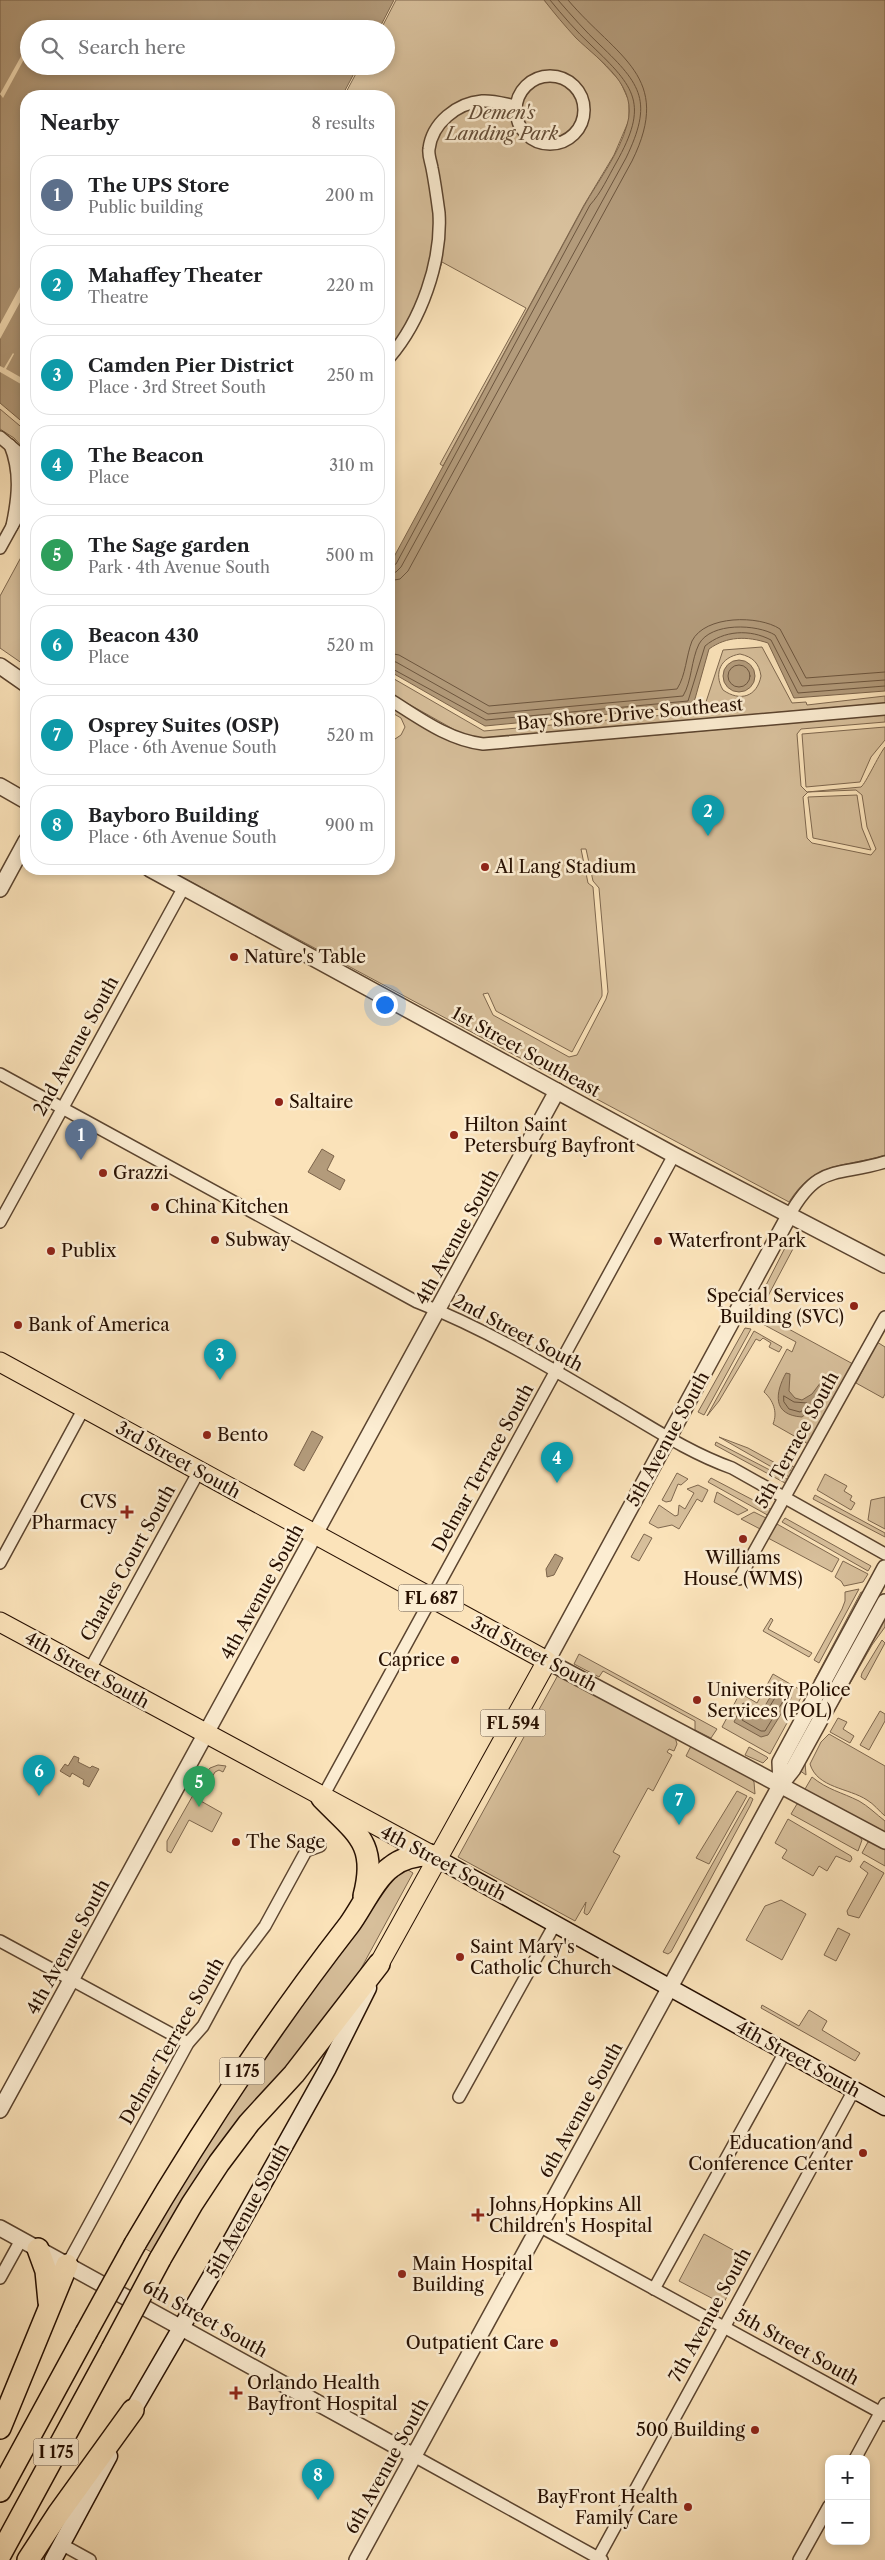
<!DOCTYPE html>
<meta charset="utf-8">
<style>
body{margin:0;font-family:"Libre Caslon Text",serif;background:#f2f2f2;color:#202124}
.controls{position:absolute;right:15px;bottom:15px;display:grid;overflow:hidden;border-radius:10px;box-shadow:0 2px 8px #0003}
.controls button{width:45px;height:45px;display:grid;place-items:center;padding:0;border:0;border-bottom:1px solid #e0e0e0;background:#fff;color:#202124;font:25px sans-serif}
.you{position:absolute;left:384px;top:1004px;width:18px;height:18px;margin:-12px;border:4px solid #fff;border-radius:50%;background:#1a73e8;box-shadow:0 0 0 8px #1a73e833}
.badge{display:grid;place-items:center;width:32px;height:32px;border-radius:50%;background:#b45309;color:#fff;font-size:16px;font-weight:700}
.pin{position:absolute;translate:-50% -41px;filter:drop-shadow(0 1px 2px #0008)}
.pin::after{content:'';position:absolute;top:26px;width:18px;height:15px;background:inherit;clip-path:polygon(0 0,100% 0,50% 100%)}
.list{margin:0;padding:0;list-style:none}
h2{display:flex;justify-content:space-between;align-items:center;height:65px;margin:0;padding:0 20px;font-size:21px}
h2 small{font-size:16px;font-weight:400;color:#757577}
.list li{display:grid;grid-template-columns:32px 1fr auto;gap:15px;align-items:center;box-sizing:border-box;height:80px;margin:0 10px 10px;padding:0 10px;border:1px solid #e0e0e0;border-radius:20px}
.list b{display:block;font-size:19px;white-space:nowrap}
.list p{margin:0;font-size:16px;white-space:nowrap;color:#757577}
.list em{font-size:16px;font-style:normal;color:#757577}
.icon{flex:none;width:28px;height:28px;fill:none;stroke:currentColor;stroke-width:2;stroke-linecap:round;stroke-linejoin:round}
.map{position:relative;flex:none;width:885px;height:2560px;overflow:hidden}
.search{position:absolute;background:#fff;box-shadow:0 2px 8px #0003;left:20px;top:20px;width:375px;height:55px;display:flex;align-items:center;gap:12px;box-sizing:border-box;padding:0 18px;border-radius:28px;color:#757577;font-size:19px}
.panel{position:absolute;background:#fff;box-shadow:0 2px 8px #0003;left:20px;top:90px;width:375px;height:785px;border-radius:20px}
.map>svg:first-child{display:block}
.green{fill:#d7bf9b;stroke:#7e674e;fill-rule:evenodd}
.water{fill:#b39b7b;stroke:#7b634a}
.pier{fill:#fbe3ba}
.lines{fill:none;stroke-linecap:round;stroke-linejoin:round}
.shore{stroke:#6c553e;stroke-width:1}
.minor-casing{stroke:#5b442f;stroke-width:14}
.tertiary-casing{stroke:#5b442f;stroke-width:18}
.secondary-casing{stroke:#260f01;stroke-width:19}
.primary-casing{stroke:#260f01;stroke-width:21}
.motorway-casing{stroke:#260f01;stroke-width:24}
.minor{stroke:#fcedd2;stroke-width:11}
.tertiary{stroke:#fcedd2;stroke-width:15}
.secondary{stroke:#fcedd2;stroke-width:16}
.primary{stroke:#fbe3ba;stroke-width:19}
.motorway{stroke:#fbe3ba;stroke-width:21}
.motorway-bridge-casing{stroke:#260f01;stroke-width:24;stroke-linecap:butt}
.motorway-bridge{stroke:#fbe3ba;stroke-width:21}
.poi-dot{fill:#8f2418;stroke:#fcedd2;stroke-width:2}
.labels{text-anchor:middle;stroke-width:5;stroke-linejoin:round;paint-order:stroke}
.shield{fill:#fcedd2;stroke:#665240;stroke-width:1}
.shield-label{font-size:16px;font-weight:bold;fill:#260f01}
.park-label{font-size:18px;font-style:italic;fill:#644d37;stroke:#fcedd2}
.street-label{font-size:18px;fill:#260f01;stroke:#fcedd2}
.poi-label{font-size:18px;fill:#260f01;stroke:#fcedd2;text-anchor:start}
</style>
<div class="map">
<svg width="885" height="2560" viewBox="0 0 885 2560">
<rect width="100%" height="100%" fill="#fbe3ba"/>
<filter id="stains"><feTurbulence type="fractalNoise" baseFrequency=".004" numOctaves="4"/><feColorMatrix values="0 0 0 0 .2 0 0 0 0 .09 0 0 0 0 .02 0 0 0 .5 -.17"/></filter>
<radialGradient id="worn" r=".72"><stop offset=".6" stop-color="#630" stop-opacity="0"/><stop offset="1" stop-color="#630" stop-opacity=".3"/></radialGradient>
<!-- green -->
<g class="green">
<path d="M396 0H544L620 81 629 101V120L614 155 584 205 443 466 440 464 526 308 442 262C430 300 417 337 389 367V96H344L360 66H386V29H381Z"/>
<path d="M0 409 26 431V451L14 438 0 429Z"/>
<path d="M26 548V666L0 648V596Z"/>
<path d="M762 647 792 703 806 702 807 705 885 696V703L482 738 462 734 389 693V676L484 731 665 715 704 708 723 650ZM740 654C753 657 759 663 761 676 757 697 740 702 723 690 713 673 721 657 740 654Z"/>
<path d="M389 706 457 744 483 750 885 715V722L801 729 797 734 801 786 807 792 861 787C866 783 878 756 885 747V1155C844 1168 815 1160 789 1202L167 869H389V743L401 735 405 727 401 718 389 711ZM856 790 862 795 867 827 876 849 871 855 812 843 807 838 803 797 808 792ZM581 849H586L593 881 599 888 608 992 606 999 577 1055 569 1057 493 1015 483 994 488 993 496 1011 572 1052 602 996V991L593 887 588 883Z"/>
<path d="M885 727V740L871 757 860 782 806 787 802 734Z"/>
<path d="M857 795 862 828 871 850 813 838 808 797Z"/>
<path d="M788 1242 795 1245 768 1296 762 1293Z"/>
<path d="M763 1315 853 1364 810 1445 773 1424C778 1412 773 1400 764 1392L787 1349 792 1352 796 1342 759 1322Z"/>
<path d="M745 1328 751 1329 704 1415 698 1412Z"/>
<path d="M754 1331 782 1347 779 1352 769 1347 771 1343 763 1338 760 1341 756 1339 719 1401 707 1416Z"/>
<path d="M877 1342 885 1347V1394L883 1398 856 1383Z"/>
<path d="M719 1437 748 1448 790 1471 792 1466 796 1468 791 1478Z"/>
<path d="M716 1442 789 1480 785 1483 715 1445Z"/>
<path d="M677 1473 688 1479 681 1485 678 1484 671 1501 666 1502 662 1500Z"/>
<path d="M825 1474 847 1486 844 1491 852 1496 850 1500 855 1503 851 1510 817 1490Z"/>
<path d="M711 1478 774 1511 771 1517 708 1482Z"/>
<path d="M698 1485 708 1490 702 1502 697 1499 679 1529 672 1525 658 1528 649 1523 659 1505 675 1516 678 1515 679 1505 685 1509 694 1493 687 1489Z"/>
<path d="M717 1492 748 1510 738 1515 714 1502Z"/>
<path d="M815 1495 885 1533V1537L813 1499Z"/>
<path d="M885 1497V1529L868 1520 871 1500Z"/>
<path d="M754 1512 768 1519 762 1530 741 1519Z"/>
<path d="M785 1518 871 1566 868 1571 782 1522Z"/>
<path d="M777 1524 839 1559 832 1572 768 1538Z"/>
<path d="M644 1534 652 1538 639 1561 631 1557Z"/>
<path d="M843 1561 868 1574 863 1582 844 1586 841 1581 835 1577Z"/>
<path d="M859 1589 819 1663 814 1660 842 1609 845 1601V1592Z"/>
<path d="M861 1592 866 1593 819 1682 814 1681Z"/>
<path d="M885 1612V1627L872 1645 805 1762 806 1775 799 1770Z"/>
<path d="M771 1618 773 1620 768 1629 812 1653 809 1657 763 1631Z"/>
<path d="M882 1640 885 1643 865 1680 861 1677 862 1673Z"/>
<path d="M579 1654 717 1729 711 1738 695 1730V1721L603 1671 599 1677 574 1664Z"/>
<path d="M773 1674 804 1692 770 1754 722 1727 740 1693 757 1703Z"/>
<path d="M558 1675 675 1737 677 1744 674 1751 669 1749 667 1752 672 1755 653 1791 648 1788 613 1852 620 1856 589 1913 587 1915 584 1913 586 1902 575 1921 458 1857Z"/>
<path d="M880 1711 885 1714V1721L869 1750 860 1745Z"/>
<path d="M838 1718 847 1722 843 1729 854 1736 850 1743 830 1732Z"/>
<path d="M829 1734 885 1766V1816C879 1811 874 1804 867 1800 849 1788 817 1788 810 1764L821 1742Z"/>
<path d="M692 1744 748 1775 754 1782 755 1794 686 1756Z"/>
<path d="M749 1747 767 1757 768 1758 763 1763 745 1755Z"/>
<path d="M218 1765 226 1766 223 1772 219 1770 215 1772 199 1800 222 1813 212 1832 189 1820 171 1853 167 1851V1841L205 1774 210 1768Z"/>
<path d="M812 1777C828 1790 841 1792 859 1801 868 1806 876 1814 885 1821V1833L807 1791 805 1789Z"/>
<path d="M737 1791 747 1796 709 1864 696 1858Z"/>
<path d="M750 1797 753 1799 750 1806 671 1952 668 1954 663 1952Z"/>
<path d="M797 1804 804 1805 860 1837 862 1840 858 1851 791 1814Z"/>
<path d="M788 1819 851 1856 852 1859 850 1862 836 1856 827 1871 819 1866 813 1876 782 1858 787 1850 775 1843Z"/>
<path d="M868 1842H871L885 1850V1866L862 1853Z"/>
<path d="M864 1861 884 1873 859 1918 848 1915 847 1911 868 1873 860 1867Z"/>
<path d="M405 1868 413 1873 351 1987 155 2254 142 2247 177 2184 381 1884Z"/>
<path d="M781 1900 806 1914 782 1960 746 1940 765 1906Z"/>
<path d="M838 1928 850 1934 836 1961 824 1955Z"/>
<path d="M762 2005 799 2026 809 2010 827 2021 822 2030 860 2053 855 2061 761 2008Z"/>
<path d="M704 2234 748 2258 723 2304 679 2281Z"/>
</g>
<!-- water -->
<g class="water">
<path d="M0 0H394L379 29H29V66H358L342 96H26V425L0 403Z"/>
<path d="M544 0H885V691L794 698 768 643C747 636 727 636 709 649L693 706 485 726 389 671V566L584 206C598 181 619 154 627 125 639 86 601 62 576 38 565 26 554 13 544 0Z"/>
<circle cx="739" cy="676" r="16"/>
<path d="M322 1149 334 1156 327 1170 345 1180 340 1190 308 1172Z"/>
<path d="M786 1373 790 1374 789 1391 795 1398 802 1400 812 1394 821 1382 827 1388 817 1405 802 1417C772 1415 775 1393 786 1373Z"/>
<path d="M312 1431 323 1437 304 1471 294 1465Z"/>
<path d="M555 1554 563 1558 554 1575 547 1577 546 1569Z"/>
<path d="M776 1687 789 1691 791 1698 768 1735 761 1737 734 1722 743 1703 762 1711Z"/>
<path d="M74 1756 79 1758 78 1762 90 1768 92 1766 99 1769 89 1787 83 1784 84 1780 72 1773 70 1777 60 1771 65 1764 68 1766Z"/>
</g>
<!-- pier -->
<g class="pier">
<path d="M29 42V50L3 98 0 94Z"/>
<path d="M26 276V295H24L0 339V324Z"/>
<path d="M13 353 14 354 6 369 22 378 26 372V387L0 372V366L4 368Z"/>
</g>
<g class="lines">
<!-- shore -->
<g class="shore">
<path d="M389 567 396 564 590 205C601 193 608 177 616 163 649 104 636 88 591 45 576 31 563 16 550 0"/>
<path d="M389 574 396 572 401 567 626 158C653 102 642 85 600 45 585 31 572 16 558 0"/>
<path d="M389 581 400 579 408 571 632 161C674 76 617 58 568 0"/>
<path d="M389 653 399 655 489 706 677 689C686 675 686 656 692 641 705 615 759 615 780 629L806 678 885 672"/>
<path d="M389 661 396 662 488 714 683 696C692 681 691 660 699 644 711 622 757 624 775 635L802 686 885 680"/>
<circle cx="739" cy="676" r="11"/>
<path d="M389 667 486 720 688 701 705 646C724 630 750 629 771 640L798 693 885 686"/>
<path d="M784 1396 794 1402 807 1403 808 1407 800 1412 789 1409 784 1402Z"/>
<path d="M781 1692 785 1698 765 1731H761L742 1720 746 1710 760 1715 765 1714 778 1693Z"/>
</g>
<!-- minor casing -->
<g class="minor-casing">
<g id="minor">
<circle cx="550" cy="110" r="34"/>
<path d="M389 358C421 321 442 262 439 213 437 198 435 183 432 168 431 162 428 155 429 149 432 123 457 103 482 101 493 100 505 104 516 106"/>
<path d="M0 437 26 459"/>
<path d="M10 445C21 472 18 498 12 526"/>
<path d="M0 548 26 501"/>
<path d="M389 699C418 717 448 740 483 744L885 709"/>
<path d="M0 1074 417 1302C486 1329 551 1368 615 1406 654 1429 690 1453 732 1468L885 1554"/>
<path d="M789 1216C818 1163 836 1177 885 1162"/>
<path d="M0 1222 184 887"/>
<path d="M0 1563 84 1408"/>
<path d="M739 1579 885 1317"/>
<path d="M89 1671 199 1471"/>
<path d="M322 1798 674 1155"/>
<path d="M0 1941 188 2043"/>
<path d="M459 2097 555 1924"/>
<path d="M539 2226 885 2415"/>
<path d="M67 2265 188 2043 203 2026 237 1963 265 1926 306 1851 320 1846"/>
<path d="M0 2278 21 2240"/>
<path d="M654 2289 785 2052"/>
<path d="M414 2456 602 2560"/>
<path d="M855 2459 885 2404"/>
<path d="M61 2544 90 2560"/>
<path d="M598 2558 854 2090"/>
<path d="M799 2560 829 2506"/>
</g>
</g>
<!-- tertiary casing -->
<g class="tertiary-casing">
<g id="tertiary">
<path d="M0 666 26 684"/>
<path d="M0 786 26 801"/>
<path d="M150 869 674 1155 885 1265"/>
<path d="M0 889 26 841"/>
<path d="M789 1216 547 1661 885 1841"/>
<path d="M781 1784 780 1762 885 1568"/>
<path d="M0 2110 557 1091"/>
<path d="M0 2228 414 2456"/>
<path d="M357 2560 781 1784 793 1769 885 1602"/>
</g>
</g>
<!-- secondary casing -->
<g class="secondary-casing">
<g id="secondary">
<path d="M438 1859 885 2107"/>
<path d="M128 2419 225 2252 328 2068 368 1988"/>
<path d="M53 2560 109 2456"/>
</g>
</g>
<!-- primary casing -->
<g class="primary-casing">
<g id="primary">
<path d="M0 1362 547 1661 379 1964"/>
<path d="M0 1622 435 1857"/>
</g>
</g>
<!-- motorway casing -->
<g class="motorway-casing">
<g id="motorway">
<path d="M322 1798C356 1833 378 1843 364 1896"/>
<path d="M135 2244C201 2131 269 2028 349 1925 361 1909 375 1878 391 1867 402 1858 417 1855 430 1855"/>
<path d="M38 2249 46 2271 49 2302"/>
<path d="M160 2259 192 2204 219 2163 249 2123 294 2074 379 1964"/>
<path d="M0 2428 67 2265"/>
<path d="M0 2491 86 2333"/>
<path d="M0 2555 112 2349"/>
<path d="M28 2560 58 2514 133 2410"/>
</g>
</g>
<!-- minor -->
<use href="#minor" class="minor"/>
<!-- tertiary -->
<use href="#tertiary" class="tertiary"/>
<!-- secondary -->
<use href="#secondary" class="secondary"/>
<!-- primary -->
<use href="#primary" class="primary"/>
<!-- motorway -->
<use href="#motorway" class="motorway"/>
<!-- motorway-bridge casing -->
<g class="motorway-bridge-casing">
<g id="motorway-bridge">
<path d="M86 2333 135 2244"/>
<path d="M112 2349 160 2259"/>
</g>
</g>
<!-- motorway-bridge -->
<use href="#motorway-bridge" class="motorway-bridge"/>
</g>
<!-- markers -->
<g class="poi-dot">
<circle cx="485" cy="867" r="5"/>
<circle cx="234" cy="957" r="5"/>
<circle cx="279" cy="1102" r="5"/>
<circle cx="454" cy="1135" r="5"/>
<circle cx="103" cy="1173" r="5"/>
<circle cx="155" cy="1207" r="5"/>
<circle cx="215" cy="1240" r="5"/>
<circle cx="658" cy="1241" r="5"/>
<circle cx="51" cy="1251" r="5"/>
<circle cx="854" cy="1306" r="5"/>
<circle cx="18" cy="1325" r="5"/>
<circle cx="207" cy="1435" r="5"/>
<path d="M124.5 1504.5h5v5h5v5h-5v5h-5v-5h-5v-5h5z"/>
<circle cx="743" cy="1539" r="5"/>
<circle cx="455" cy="1660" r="5"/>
<circle cx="697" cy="1700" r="5"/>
<circle cx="236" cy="1842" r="5"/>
<circle cx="460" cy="1957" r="5"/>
<circle cx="863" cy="2153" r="5"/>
<path d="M475.5 2207.5h5v5h5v5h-5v5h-5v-5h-5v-5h5z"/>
<circle cx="402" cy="2274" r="5"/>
<circle cx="554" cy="2343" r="5"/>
<path d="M233.5 2385.5h5v5h5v5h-5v5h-5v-5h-5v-5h5z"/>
<circle cx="755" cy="2430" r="5"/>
<circle cx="688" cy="2507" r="5"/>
</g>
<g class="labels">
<!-- shield labels -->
<g class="shield">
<rect x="398.5" y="1584.5" width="65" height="27" rx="4"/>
<rect x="480.5" y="1709.5" width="65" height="27" rx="4"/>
<rect x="219.5" y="2057.5" width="45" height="27" rx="4"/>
<rect x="33.5" y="2438.5" width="45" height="27" rx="4"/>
</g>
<g class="shield-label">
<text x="431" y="1604">FL 687</text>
<text x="513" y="1729">FL 594</text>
<text x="242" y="2077">I 175</text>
<text x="56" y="2458">I 175</text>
</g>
<!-- park labels -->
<g class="park-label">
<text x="502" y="119">Demen's<tspan x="502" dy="21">Landing Park</tspan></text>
</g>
<!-- street labels -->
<g class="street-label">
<text transform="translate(630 714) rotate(-5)" y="6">Bay Shore Drive Southeast</text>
<text transform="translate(76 1046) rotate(-61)" y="6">2nd Avenue South</text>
<text transform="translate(526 1052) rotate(29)" y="6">1st Street Southeast</text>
<text transform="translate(457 1237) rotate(-61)" y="6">4th Avenue South</text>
<text transform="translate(518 1333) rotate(28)" y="6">2nd Street South</text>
<text transform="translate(668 1439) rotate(-61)" y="6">5th Avenue South</text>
<text transform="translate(797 1440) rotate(-61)" y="6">5th Terrace South</text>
<text transform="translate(178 1460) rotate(29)" y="6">3rd Street South</text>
<text transform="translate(483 1468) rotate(-61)" y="6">Delmar Terrace South</text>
<text transform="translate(128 1563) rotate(-61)" y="6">Charles Court South</text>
<text transform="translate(262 1592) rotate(-61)" y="6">4th Avenue South</text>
<text transform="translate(534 1654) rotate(28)" y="6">3rd Street South</text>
<text transform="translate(87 1670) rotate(29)" y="6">4th Street South</text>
<text transform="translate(443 1863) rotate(28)" y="6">4th Street South</text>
<text transform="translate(68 1947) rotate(-61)" y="6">4th Avenue South</text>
<text transform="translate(172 2041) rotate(-60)" y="6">Delmar Terrace South</text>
<text transform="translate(798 2059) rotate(29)" y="6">4th Street South</text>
<text transform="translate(581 2110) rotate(-61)" y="6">6th Avenue South</text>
<text transform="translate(248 2211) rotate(-61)" y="6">5th Avenue South</text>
<text transform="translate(710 2315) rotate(-61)" y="6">7th Avenue South</text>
<text transform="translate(205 2319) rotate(29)" y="6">6th Street South</text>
<text transform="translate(797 2347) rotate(29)" y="6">5th Street South</text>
<text transform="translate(387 2466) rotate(-61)" y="6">6th Avenue South</text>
</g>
<!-- poi labels -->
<g class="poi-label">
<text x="495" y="873">Al Lang Stadium</text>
<text x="244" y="963">Nature's Table</text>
<text x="289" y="1108">Saltaire</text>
<text x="464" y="1131">Hilton Saint<tspan x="464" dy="21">Petersburg Bayfront</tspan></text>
<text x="113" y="1179">Grazzi</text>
<text x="165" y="1213">China Kitchen</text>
<text x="225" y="1246">Subway</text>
<text x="668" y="1247">Waterfront Park</text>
<text x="61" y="1257">Publix</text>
<text x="844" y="1302" text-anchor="end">Special Services<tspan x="844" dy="21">Building (SVC)</tspan></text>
<text x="28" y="1331">Bank of America</text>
<text x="217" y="1441">Bento</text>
<text x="117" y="1508" text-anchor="end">CVS<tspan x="117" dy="21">Pharmacy</tspan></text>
<text x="743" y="1564" text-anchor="middle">Williams<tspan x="743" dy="21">House (WMS)</tspan></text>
<text x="445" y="1666" text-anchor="end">Caprice</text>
<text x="707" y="1696">University Police<tspan x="707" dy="21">Services (POL)</tspan></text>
<text x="246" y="1848">The Sage</text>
<text x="470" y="1953">Saint Mary's<tspan x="470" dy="21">Catholic Church</tspan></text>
<text x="853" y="2149" text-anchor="end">Education and<tspan x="853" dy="21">Conference Center</tspan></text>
<text x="489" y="2211">Johns Hopkins All<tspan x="489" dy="21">Children's Hospital</tspan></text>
<text x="412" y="2270">Main Hospital<tspan x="412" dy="21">Building</tspan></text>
<text x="544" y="2349" text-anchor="end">Outpatient Care</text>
<text x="247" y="2389">Orlando Health<tspan x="247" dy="21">Bayfront Hospital</tspan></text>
<text x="745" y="2436" text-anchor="end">500 Building</text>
<text x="678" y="2503" text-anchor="end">BayFront Health<tspan x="678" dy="21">Family Care</tspan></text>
</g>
</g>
<rect width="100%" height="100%" filter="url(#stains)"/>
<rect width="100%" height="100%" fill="url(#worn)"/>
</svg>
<div class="controls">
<button>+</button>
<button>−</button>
</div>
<div class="you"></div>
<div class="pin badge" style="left:81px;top:1160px;background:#5c6f8a">1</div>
<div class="pin badge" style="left:708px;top:836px;background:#0f9aa8">2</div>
<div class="pin badge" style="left:220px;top:1380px;background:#0f9aa8">3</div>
<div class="pin badge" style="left:557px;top:1483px;background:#0f9aa8">4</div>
<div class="pin badge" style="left:199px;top:1807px;background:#2e9e5b">5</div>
<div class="pin badge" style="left:39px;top:1796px;background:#0f9aa8">6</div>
<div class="pin badge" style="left:679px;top:1825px;background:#0f9aa8">7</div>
<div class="pin badge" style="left:318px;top:2500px;background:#0f9aa8">8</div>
<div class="search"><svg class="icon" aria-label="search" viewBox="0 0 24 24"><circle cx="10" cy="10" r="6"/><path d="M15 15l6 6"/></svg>Search here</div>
<section class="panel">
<h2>Nearby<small>8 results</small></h2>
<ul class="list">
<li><span class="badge" style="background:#5c6f8a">1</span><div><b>The UPS Store</b><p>Public building</p></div><em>200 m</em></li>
<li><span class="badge" style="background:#0f9aa8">2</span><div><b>Mahaffey Theater</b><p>Theatre</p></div><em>220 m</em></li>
<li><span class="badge" style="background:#0f9aa8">3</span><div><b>Camden Pier District</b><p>Place · 3rd Street South</p></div><em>250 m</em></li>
<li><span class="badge" style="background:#0f9aa8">4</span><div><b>The Beacon</b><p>Place</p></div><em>310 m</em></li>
<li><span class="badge" style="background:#2e9e5b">5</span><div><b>The Sage garden</b><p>Park · 4th Avenue South</p></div><em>500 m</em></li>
<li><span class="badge" style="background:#0f9aa8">6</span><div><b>Beacon 430</b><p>Place</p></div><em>520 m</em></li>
<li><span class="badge" style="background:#0f9aa8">7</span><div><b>Osprey Suites (OSP)</b><p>Place · 6th Avenue South</p></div><em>520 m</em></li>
<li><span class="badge" style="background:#0f9aa8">8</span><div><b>Bayboro Building</b><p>Place · 6th Avenue South</p></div><em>900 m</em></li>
</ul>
</section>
</div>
